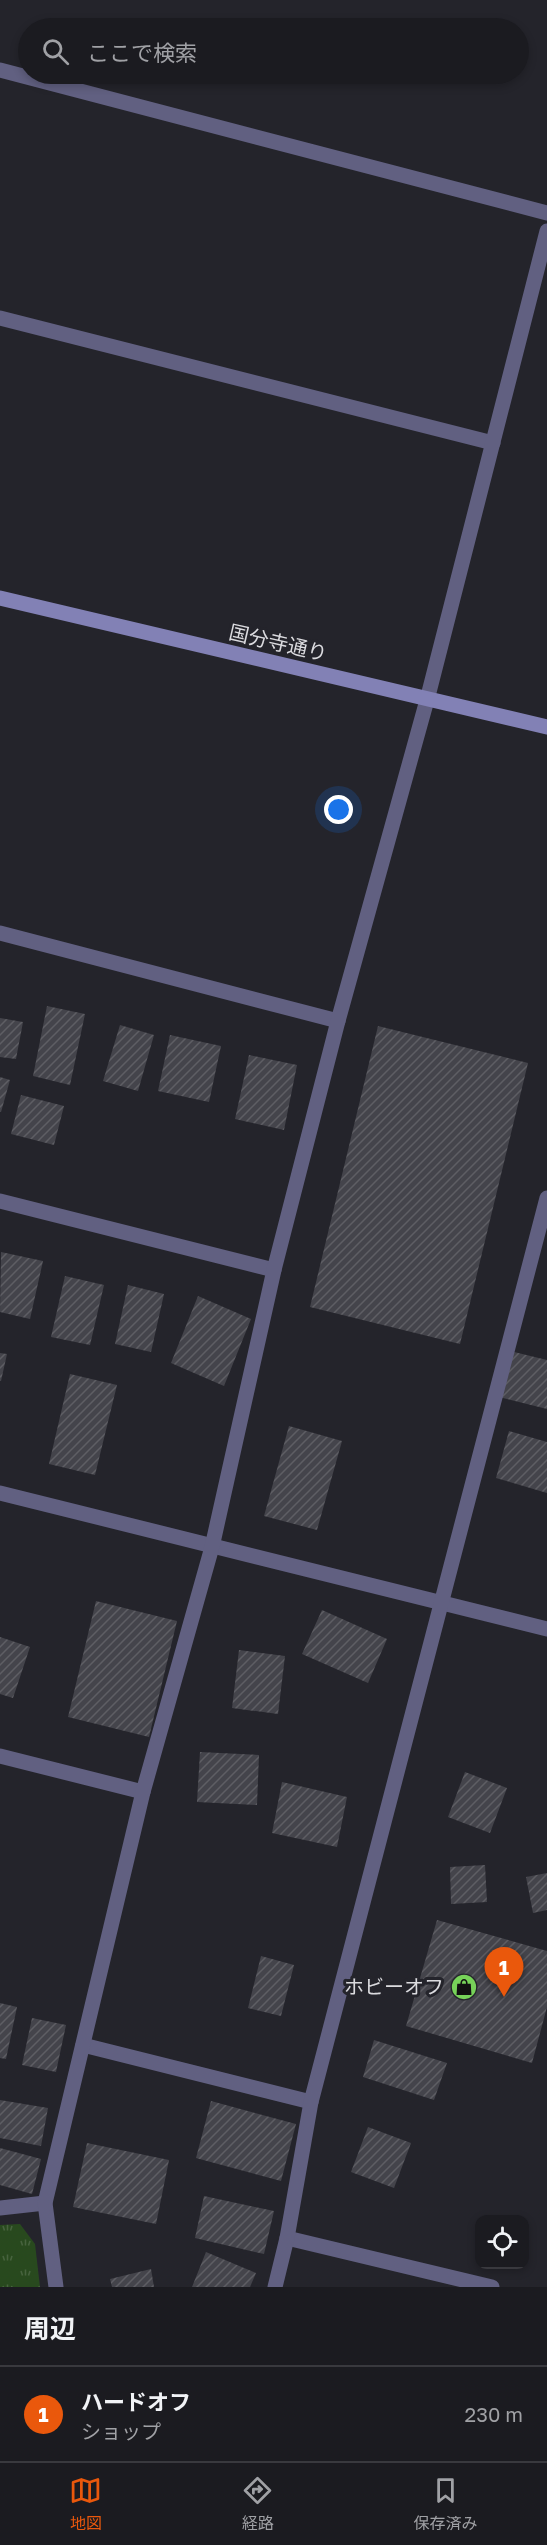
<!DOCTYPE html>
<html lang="ja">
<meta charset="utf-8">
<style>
body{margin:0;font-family:"Golos Text","Noto Sans JP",sans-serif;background:#28282d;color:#f1f3f6}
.controls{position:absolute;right:18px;bottom:18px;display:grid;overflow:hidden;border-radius:12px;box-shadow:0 3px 9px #0003}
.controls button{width:54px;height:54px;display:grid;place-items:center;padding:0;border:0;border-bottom:2px solid #39393e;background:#1b1b20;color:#f1f3f6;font:30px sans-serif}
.you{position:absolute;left:339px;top:810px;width:21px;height:21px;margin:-15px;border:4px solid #fff;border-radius:50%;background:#1a73e8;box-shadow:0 0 0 9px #1a73e833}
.badge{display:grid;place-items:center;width:39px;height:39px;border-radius:50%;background:#ea580c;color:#fff;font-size:20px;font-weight:700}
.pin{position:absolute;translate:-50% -50px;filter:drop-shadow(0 2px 3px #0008)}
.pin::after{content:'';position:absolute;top:32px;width:21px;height:18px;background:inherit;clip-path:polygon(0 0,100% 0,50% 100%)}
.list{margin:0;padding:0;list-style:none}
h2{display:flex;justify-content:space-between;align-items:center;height:78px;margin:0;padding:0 24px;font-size:26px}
h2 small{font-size:20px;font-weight:400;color:#a0a1a5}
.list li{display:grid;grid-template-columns:39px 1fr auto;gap:18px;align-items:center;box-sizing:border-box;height:96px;padding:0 24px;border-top:2px solid #39393e}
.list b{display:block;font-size:22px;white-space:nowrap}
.list p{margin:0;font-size:20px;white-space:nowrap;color:#a0a1a5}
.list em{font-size:20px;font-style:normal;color:#a0a1a5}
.icon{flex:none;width:33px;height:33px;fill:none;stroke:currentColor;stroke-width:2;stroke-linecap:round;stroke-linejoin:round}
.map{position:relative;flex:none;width:547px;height:2287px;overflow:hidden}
.search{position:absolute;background:#1b1b20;box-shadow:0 3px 9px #0003;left:18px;right:18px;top:18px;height:66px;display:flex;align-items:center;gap:15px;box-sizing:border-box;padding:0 21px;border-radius:33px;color:#a0a1a5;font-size:22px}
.sheet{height:174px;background:#1b1b20}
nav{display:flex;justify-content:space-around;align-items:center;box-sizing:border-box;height:84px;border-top:2px solid #39393e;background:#1b1b20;font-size:16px;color:#a0a1a5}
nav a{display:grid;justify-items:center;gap:3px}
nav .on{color:#ea580c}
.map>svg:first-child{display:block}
.park{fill:url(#park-tufts)}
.building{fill:url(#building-hatch)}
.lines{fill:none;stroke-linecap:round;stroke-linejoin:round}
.street{stroke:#616081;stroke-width:15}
.secondary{stroke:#8281b5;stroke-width:15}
.labels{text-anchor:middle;stroke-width:6;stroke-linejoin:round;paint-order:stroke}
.street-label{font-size:20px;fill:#dbdbdf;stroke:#24242b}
.poi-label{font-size:20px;fill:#dbdbdf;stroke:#24242b;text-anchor:end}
</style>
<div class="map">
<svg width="547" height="2287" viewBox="0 0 547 2287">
<defs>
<pattern id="park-tufts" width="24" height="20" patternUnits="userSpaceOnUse" patternTransform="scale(1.5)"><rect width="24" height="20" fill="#28491e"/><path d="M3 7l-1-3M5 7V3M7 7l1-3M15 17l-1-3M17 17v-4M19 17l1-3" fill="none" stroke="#47633e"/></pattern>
<pattern id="building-hatch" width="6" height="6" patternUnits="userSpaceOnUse" patternTransform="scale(1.5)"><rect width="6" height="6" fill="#44444b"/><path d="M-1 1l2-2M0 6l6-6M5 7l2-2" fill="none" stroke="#5e5e64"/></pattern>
</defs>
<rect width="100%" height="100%" fill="#24242b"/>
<!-- park -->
<path class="park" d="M20 2224 35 2244 40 2287H0V2225Z"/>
<!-- building -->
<g class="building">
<path d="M47 1006 85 1014 70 1085 33 1076Z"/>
<path d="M0 1018 23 1022 16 1059 0 1057Z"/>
<path d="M120 1025 154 1035 138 1091 103 1081Z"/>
<path d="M378 1026 528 1063 460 1344 310 1307Z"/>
<path d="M170 1035 221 1046 209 1102 158 1091Z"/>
<path d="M249 1055 297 1065 284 1130 235 1119Z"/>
<path d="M0 1077 10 1080 1 1112H0Z"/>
<path d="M21 1095 64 1106 54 1145 11 1134Z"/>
<path d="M1 1252 43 1261 30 1319 0 1312Z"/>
<path d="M65 1276 104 1285 90 1345 51 1337Z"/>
<path d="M128 1285 164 1294 151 1352 115 1344Z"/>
<path d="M198 1296 251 1319 224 1386 171 1363Z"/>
<path d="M510 1351 547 1360V1409L499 1397Z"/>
<path d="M0 1353 7 1354 1 1381H0Z"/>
<path d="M70 1374 117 1385 95 1475 49 1464Z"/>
<path d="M289 1426 342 1441 317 1530 264 1516Z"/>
<path d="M509 1431 547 1442V1493L496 1478Z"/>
<path d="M96 1601 177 1621 149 1737 68 1717Z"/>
<path d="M322 1610 387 1639 368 1683 302 1654Z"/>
<path d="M0 1637 30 1647 13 1698 0 1694Z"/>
<path d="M239 1650 285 1656 278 1714 232 1708Z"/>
<path d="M200 1752 259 1755 257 1805 197 1802Z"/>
<path d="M465 1772 507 1788 490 1833 448 1817Z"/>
<path d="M282 1782 347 1797 337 1847 272 1833Z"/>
<path d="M485 1865 487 1902 451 1904 450 1867Z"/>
<path d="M547 1873V1910L533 1913 526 1877Z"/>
<path d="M437 1920 547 1951V2007L532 2063 406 2026Z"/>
<path d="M261 1956 294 1965 281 2016 248 2008Z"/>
<path d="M0 2003 17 2007 6 2059 0 2058Z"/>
<path d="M32 2018 66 2025 56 2072 22 2065Z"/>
<path d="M374 2040 447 2063 434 2100 363 2077Z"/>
<path d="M0 2100 48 2108 41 2146 0 2138Z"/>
<path d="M211 2101 296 2124 281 2181 196 2158Z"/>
<path d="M368 2127 411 2143 394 2188 351 2172Z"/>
<path d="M87 2143 169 2160 156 2224 73 2207Z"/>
<path d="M0 2148 41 2159 32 2194 0 2185Z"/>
<path d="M204 2196 274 2211 264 2254 195 2238Z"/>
<path d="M206 2252 256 2273 250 2287H192Z"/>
<path d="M151 2269 154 2287H112L110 2279Z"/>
</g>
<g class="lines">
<!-- street -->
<g class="street">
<path d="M0 70 547 213"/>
<path d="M0 318 493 443"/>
<path d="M0 933 338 1021"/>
<path d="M0 1201 274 1270"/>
<path d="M0 1493 547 1629"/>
<path d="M0 1756 143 1792"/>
<path d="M83 2045 311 2102"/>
<path d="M0 2208 45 2203"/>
<path d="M287 2238 492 2287"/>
<path d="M56 2287 45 2203 143 1792 212 1547 274 1270 338 1021 427 700 547 231"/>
<path d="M275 2287 287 2238 311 2102 547 1198"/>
</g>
<!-- secondary -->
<path class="secondary" d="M0 598 547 727"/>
</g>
<!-- icons -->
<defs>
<g id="shop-disc" transform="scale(1.35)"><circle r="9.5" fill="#77d259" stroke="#24242b"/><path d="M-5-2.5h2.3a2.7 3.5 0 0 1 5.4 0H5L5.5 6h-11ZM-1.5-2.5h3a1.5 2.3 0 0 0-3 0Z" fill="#111"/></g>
</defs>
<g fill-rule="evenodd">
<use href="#shop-disc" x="464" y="1987"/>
</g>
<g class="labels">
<!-- street labels -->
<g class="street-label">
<text transform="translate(278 643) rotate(13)" y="7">国分寺通り</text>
</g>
<!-- poi labels -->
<g class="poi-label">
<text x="444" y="1994">ホビーオフ</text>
</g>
</g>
</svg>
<div class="controls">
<button><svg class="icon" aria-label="locate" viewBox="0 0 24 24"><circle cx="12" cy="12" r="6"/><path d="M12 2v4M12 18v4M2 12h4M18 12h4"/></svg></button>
</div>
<div class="you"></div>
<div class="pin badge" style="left:504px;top:1997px">1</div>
<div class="search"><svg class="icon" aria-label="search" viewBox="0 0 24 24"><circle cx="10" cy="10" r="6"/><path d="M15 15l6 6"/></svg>ここで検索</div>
</div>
<section class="sheet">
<h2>周辺<small></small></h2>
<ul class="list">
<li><span class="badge">1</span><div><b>ハードオフ</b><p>ショップ</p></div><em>230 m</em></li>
</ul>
</section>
<nav>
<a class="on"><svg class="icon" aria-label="map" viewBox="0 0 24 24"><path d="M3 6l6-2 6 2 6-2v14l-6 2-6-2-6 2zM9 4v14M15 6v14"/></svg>地図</a>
<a><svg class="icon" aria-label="directions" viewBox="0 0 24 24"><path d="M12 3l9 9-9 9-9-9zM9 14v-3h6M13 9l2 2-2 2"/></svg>経路</a>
<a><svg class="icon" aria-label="saved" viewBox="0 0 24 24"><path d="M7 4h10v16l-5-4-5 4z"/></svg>保存済み</a>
</nav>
